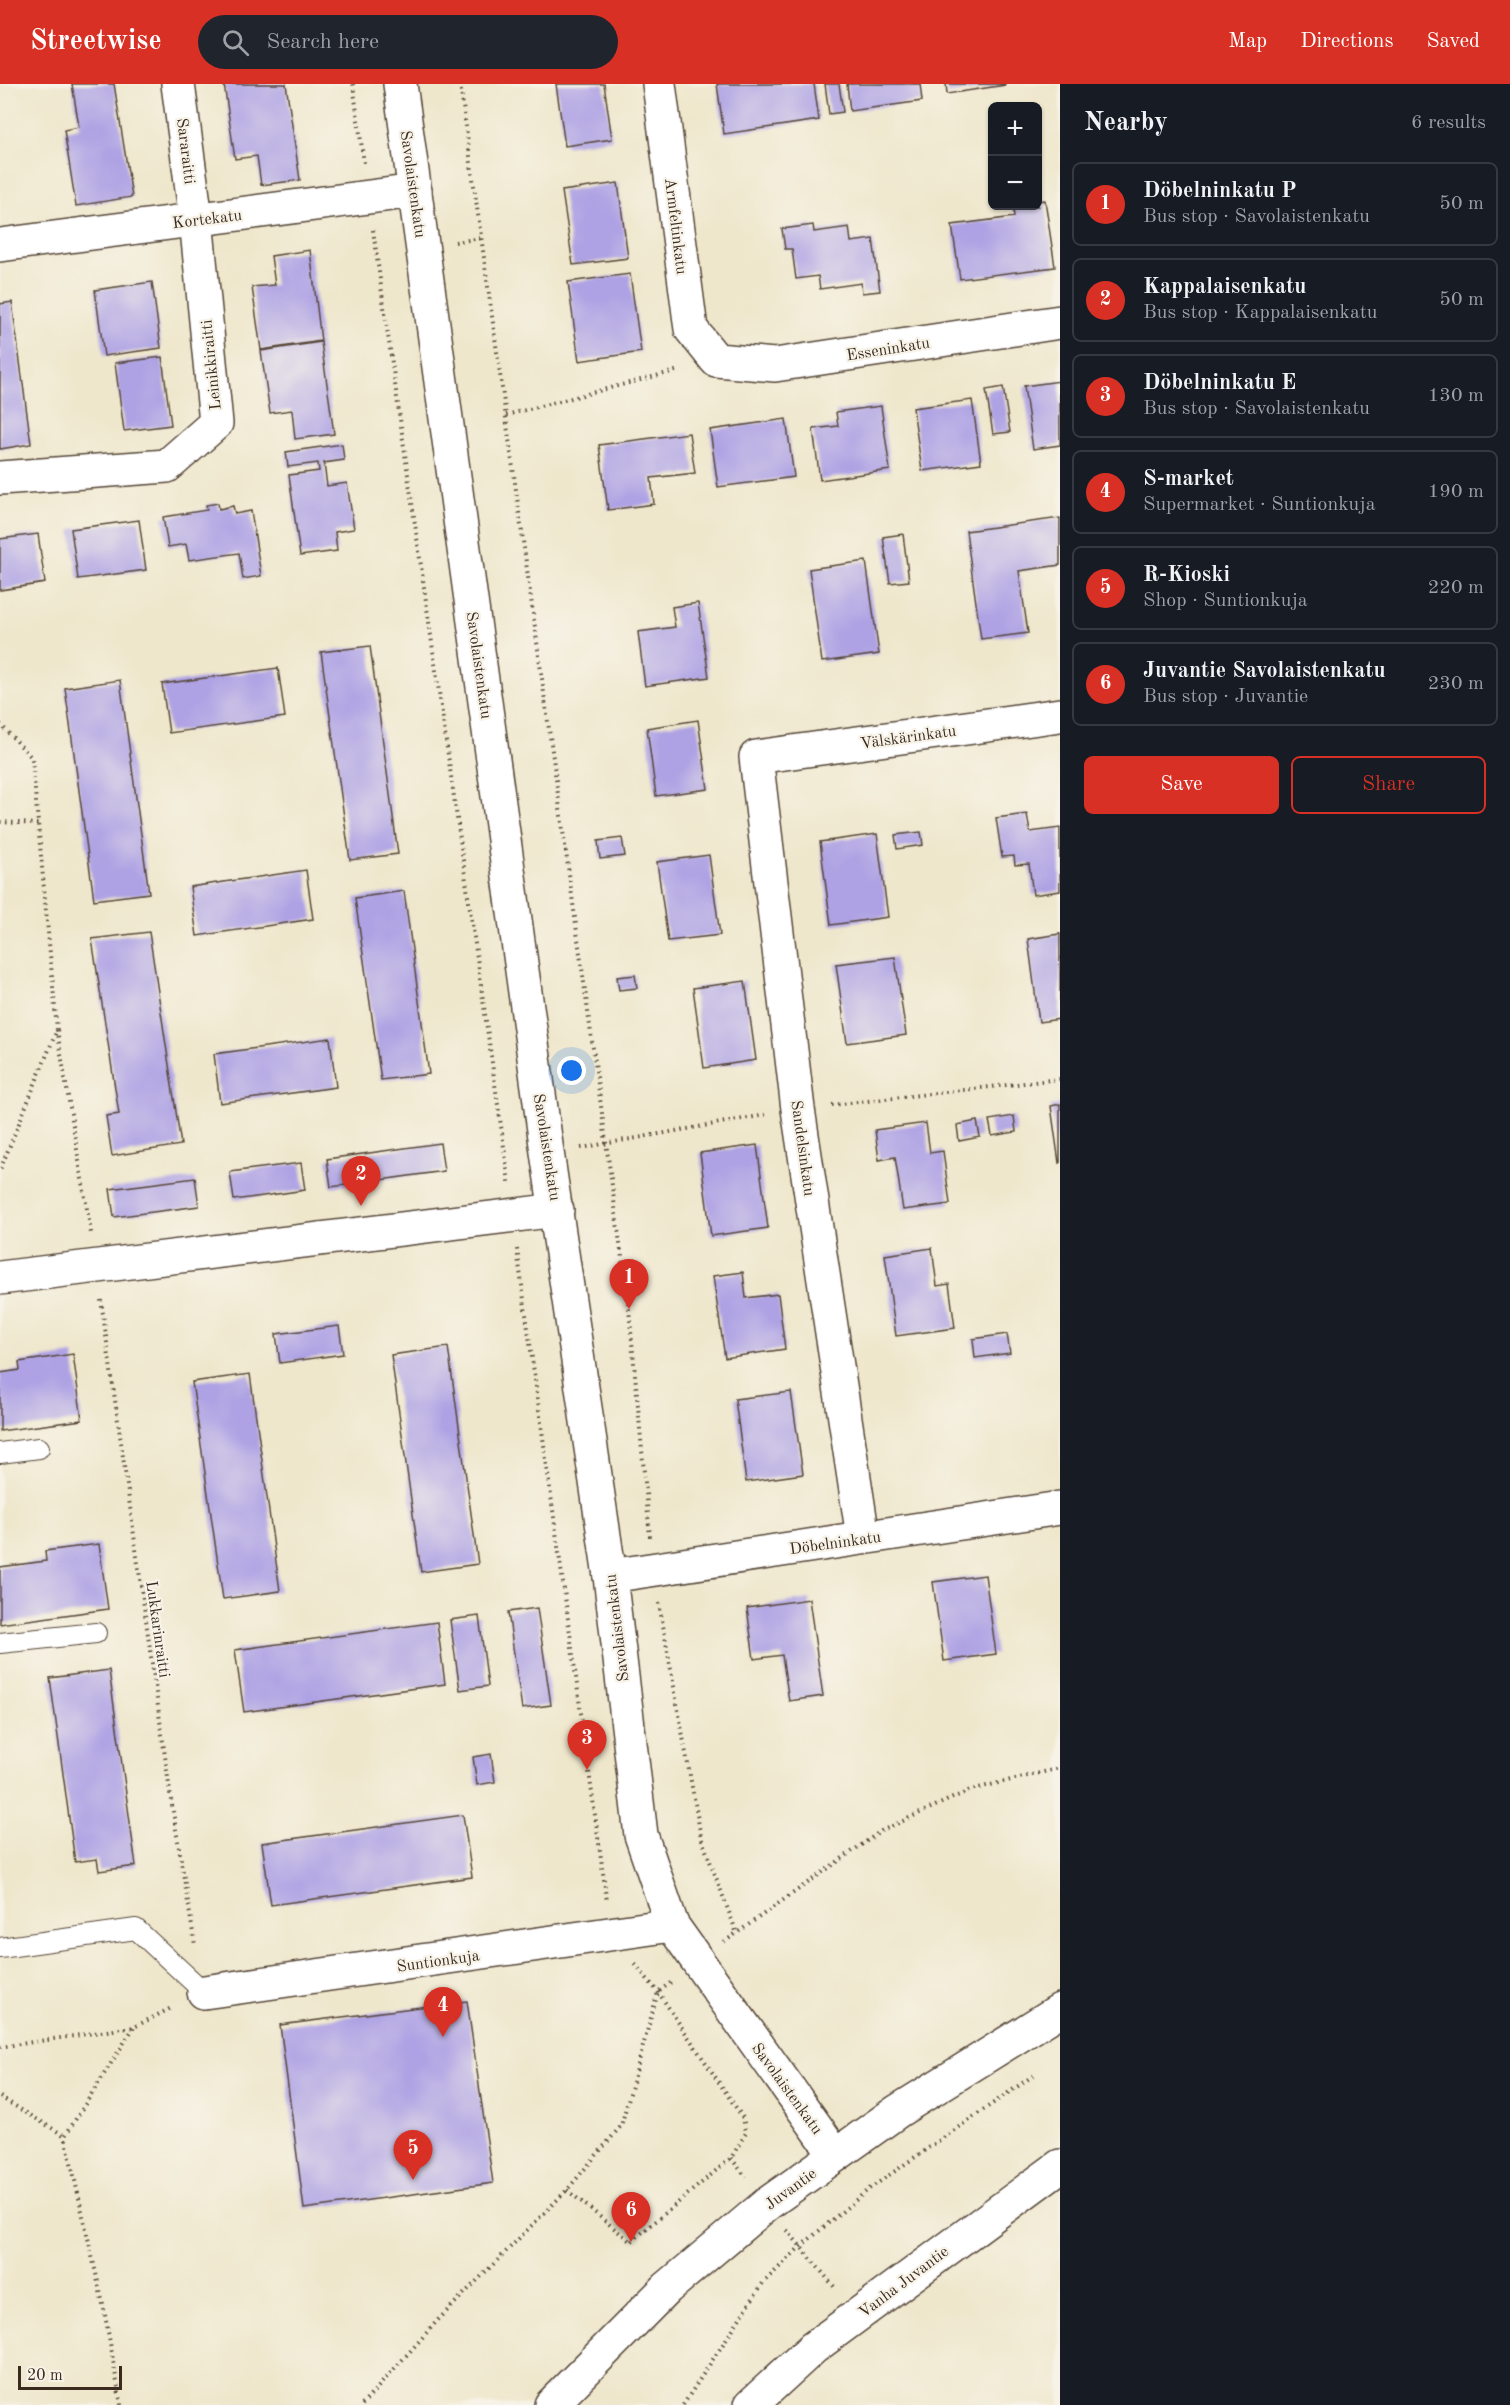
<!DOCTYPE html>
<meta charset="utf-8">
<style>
body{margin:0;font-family:"Old Standard TT",serif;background:#20242c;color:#f1f3f6}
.controls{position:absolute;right:18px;top:18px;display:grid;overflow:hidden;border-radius:9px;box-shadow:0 2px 4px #0004}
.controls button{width:54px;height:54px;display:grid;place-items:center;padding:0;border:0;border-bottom:2px solid #363941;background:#171b24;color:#f1f3f6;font:30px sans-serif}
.scale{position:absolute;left:18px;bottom:15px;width:104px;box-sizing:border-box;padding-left:6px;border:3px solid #3b2a1e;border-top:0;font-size:16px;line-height:21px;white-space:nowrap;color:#3b2a1e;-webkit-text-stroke:4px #f7f3e8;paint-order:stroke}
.you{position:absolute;left:572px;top:987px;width:21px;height:21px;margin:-15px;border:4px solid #fff;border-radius:50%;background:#1a73e8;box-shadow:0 0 0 9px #1a73e833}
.badge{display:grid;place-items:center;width:39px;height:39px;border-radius:50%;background:#d93025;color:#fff;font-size:20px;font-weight:700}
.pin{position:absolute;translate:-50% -50px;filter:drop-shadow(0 2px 3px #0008)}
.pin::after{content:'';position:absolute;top:32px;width:21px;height:18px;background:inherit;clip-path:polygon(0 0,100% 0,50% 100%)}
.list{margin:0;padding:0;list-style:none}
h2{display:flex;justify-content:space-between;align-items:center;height:78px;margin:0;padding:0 24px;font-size:26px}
h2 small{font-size:20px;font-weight:400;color:#9ea1a6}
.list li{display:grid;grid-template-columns:39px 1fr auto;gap:18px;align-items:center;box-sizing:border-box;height:84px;margin:0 12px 12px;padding:0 12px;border:2px solid #363941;border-radius:9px}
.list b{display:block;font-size:22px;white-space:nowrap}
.list p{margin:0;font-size:20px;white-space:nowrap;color:#9ea1a6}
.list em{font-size:20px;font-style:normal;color:#9ea1a6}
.actions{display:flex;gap:12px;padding:18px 24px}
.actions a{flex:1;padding:14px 0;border:2px solid #d93025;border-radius:9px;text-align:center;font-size:21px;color:#d93025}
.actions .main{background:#d93025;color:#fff}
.icon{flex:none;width:33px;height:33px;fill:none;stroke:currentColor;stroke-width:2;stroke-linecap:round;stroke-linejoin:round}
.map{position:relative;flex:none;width:1060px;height:2321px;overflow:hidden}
header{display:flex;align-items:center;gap:36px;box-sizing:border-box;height:84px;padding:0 30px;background:#d93025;color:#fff}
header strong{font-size:28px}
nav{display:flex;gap:33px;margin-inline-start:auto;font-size:21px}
.search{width:420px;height:54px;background:#20242c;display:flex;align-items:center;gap:15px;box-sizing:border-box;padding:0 21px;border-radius:33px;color:#9ea1a6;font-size:22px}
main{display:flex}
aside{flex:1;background:#171b24}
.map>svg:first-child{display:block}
.building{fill:#aea2e4}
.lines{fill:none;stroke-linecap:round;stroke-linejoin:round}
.lane-casing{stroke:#564638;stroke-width:22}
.street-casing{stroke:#564638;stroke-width:36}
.secondary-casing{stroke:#564638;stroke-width:36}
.path{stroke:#564638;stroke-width:4;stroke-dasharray:1.5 4.5;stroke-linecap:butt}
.lane{stroke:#fff;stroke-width:20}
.street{stroke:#fff;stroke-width:33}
.secondary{stroke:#fff;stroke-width:33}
.labels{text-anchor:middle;stroke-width:4.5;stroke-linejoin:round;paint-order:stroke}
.street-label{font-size:16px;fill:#3b2a1e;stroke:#f7f3e8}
</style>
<header>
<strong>Streetwise</strong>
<div class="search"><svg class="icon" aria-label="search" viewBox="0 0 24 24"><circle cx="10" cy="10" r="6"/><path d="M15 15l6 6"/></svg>Search here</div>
<nav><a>Map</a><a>Directions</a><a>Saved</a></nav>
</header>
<main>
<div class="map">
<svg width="1060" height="2321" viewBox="0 0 1060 2321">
<rect width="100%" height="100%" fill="#f7f3e8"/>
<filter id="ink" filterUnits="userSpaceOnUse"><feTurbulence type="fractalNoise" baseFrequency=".0167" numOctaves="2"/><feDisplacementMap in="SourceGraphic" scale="12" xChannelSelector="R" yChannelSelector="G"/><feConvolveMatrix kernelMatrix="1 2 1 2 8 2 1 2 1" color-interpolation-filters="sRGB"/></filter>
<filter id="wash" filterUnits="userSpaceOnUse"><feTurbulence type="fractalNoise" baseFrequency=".008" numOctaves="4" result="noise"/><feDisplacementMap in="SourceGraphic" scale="24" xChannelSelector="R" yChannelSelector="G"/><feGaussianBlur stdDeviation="1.35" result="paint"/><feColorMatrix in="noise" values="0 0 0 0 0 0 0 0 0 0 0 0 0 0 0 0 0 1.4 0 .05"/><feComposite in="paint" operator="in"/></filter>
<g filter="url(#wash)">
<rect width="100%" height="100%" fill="#efe7cc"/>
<g id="blocks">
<!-- building -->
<g class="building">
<path d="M72 0H114L132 113 76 122 64 46 79 43Z"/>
<path d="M224 0H286L300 96 261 101 257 72 235 75Z"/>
<path d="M556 0H604L612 55 565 62Z"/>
<path d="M717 0H814L819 36 724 50Z"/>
<path d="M825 0H839L843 28 829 30Z"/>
<path d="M847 0H920L922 17 850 27Z"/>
<path d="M946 0H1005V1L947 10Z"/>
<path d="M618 99 628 174 573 181 562 107Z"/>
<path d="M1045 116 1055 183 960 195 952 141 1014 133 1013 122H1038V117Z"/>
<path d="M813 141 814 148 849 143 851 158 873 155 880 207 862 209 861 199 820 205 818 192 796 195 792 165H785L782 145Z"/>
<path d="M310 166 321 257 261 266 252 203 275 201 271 172Z"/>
<path d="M630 190 641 268 579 277 568 198Z"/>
<path d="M152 198 161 264 104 272 95 206Z"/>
<path d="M12 218 31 360 0 365V220Z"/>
<path d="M321 258 334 350 295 355 292 326 270 329 261 267Z"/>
<path d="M162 273 171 341 124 347 115 279Z"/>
<path d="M1060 297V361L1033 365 1024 302Z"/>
<path d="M1003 303 1010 348 993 350 986 306Z"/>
<path d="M972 316 981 379 922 387 913 324Z"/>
<path d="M881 322 890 386 820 396 813 345 838 342 836 328Z"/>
<path d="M786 335 794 393 718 403 710 346Z"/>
<path d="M689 349 695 389 651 394 654 420 608 426 599 361Z"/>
<path d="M342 360 344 376 324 379 325 387 327 402 347 399 354 445 335 448 337 467 300 472 289 391 319 387 318 379 288 383 286 368Z"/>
<path d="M218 419 219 425 233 422 235 430 251 427 261 492 243 495 239 469 189 476 186 460 168 463 163 433 207 426 206 421Z"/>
<path d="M1060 434V481L1019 487 1028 549 981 555 966 447Z"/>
<path d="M139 436 146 486 78 495 71 445Z"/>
<path d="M38 450 45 499 0 506V455Z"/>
<path d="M903 450 909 497 890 499 883 453Z"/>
<path d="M866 477 879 570 822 578 809 485Z"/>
<path d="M698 519 709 593 645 602 638 548 675 543 672 523Z"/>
<path d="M370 562 398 770 350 776 321 568Z"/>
<path d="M278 584 285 633 169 649 162 600Z"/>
<path d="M120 596 149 809 94 816 65 604Z"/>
<path d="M698 636 708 705 656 712 647 644Z"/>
<path d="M1027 730 1030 748 1060 744V807L1033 811 1029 780 1015 781 1014 772 1002 773 996 734Z"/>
<path d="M921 748 923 761 897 765 895 751Z"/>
<path d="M877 750 888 833 831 841 820 758Z"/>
<path d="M622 754 625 772 600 775 598 757Z"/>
<path d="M709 771 720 851 668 857 657 778Z"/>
<path d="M306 786 313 835 197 852 190 803Z"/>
<path d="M404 807 429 990 381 996 355 814Z"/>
<path d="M149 848 181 1061 112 1072 106 1032 119 1030 92 855Z"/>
<path d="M1060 850V935L1039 938 1028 855Z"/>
<path d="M895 873 906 951 847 959 836 880Z"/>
<path d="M635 891 637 904 619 906 617 893Z"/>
<path d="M745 897 756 976 704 984 693 904Z"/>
<path d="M330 954 336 1003 220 1019 214 970Z"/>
<path d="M1060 1020V1079H1059L1051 1022Z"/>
<path d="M1014 1032 1016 1048 992 1052 989 1036Z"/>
<path d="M977 1037 980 1053 959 1057 957 1041Z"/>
<path d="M926 1039 930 1069 943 1067 950 1120 903 1126 895 1073 879 1076 875 1046Z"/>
<path d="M440 1059 444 1087 331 1103 327 1075Z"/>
<path d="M757 1061 768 1144 711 1152 700 1069Z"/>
<path d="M301 1079 305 1106 234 1116 230 1088Z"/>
<path d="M195 1094 199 1122 114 1133 110 1105Z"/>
<path d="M932 1164 937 1202 949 1200 955 1244 896 1252 885 1171Z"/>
<path d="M743 1188 746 1214 778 1210 785 1265 725 1274 713 1192Z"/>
<path d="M339 1242 343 1270 280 1279 276 1250Z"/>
<path d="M1007 1250 1010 1269 975 1274 973 1255Z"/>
<path d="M448 1263 478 1480 421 1488 391 1271Z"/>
<path d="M73 1270 82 1336 0 1347V1289L20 1286 19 1278Z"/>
<path d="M250 1290 280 1507 223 1515 192 1298Z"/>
<path d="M791 1308 803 1390 746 1398 735 1315Z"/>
<path d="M99 1460 108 1525 0 1540V1483L46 1477 45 1467Z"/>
<path d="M985 1491 996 1570 944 1577 933 1498Z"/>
<path d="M809 1515 823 1612 789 1617 782 1571 754 1575 747 1524Z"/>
<path d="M537 1524 551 1621 522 1625 508 1528Z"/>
<path d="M479 1532 488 1602 460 1606 450 1536Z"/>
<path d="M437 1538 445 1600 244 1628 235 1566Z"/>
<path d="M109 1586 136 1782 99 1787 97 1775 75 1778 50 1594Z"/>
<path d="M491 1670 495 1698 477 1701 473 1673Z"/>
<path d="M463 1731 472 1793 271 1821 262 1759Z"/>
<path d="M467 1917 493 2099 304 2125 280 1941Z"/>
</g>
</g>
</g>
<g filter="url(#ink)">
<use href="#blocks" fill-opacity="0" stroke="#564638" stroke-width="1.5"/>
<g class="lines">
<!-- lane casing -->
<g class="lane-casing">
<g id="lane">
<path d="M0 1369 39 1364"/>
<path d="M0 1559 96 1549"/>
<path d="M0 1864 136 1845 204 1908"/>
</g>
</g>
<!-- street casing -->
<g class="street-casing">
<g id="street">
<path d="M400 0 547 1068 610 1492 641 1751 672 1841 836 2071"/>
<path d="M659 0 691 245 716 276 775 281 1060 238"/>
<path d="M0 161 415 107"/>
<path d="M0 394 167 382 216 339 196 135 178 0"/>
<path d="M0 1194 557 1126"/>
<path d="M863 1453 798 1025 756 673 1060 631"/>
<path d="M610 1492 1060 1424"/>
<path d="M204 1908 672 1841"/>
<path d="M751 2321 813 2264 1060 2082"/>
</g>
</g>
<!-- secondary casing -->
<g class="secondary-casing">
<path id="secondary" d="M551 2321 667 2204 767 2120 898 2027 1060 1926"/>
</g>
<!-- path -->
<g class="path">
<path d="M353 0 364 79"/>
<path d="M460 0 629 1225 650 1453"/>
<path d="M373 146 509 1098"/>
<path d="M455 158 482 154"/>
<path d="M506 331 679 286"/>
<path d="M0 640 32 674 57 946 0 1086"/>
<path d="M0 738 38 740"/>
<path d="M57 946 91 1149"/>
<path d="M832 1021 1060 995"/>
<path d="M581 1064 765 1031"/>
<path d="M517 1165 607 1818"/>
<path d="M101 1216 171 1715 195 1861"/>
<path d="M659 1519 701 1753 736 1847"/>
<path d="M724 1858 881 1747 970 1706 1060 1684"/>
<path d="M0 1963 134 1943 173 1923"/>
<path d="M0 2013 65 2052"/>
<path d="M731 2074 746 2093"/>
<path d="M567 2106 631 2158 731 2074 746 2049 743 2034 658 1908 635 1880"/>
<path d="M787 2146 836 2205"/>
<path d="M121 2321 104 2225 65 2052 134 1943"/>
<path d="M362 2321 438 2236 567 2106 621 2042 658 1908 673 1897"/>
<path d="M683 2321 763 2199 800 2163 869 2105 1034 1991"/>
</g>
<!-- lane -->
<use href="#lane" class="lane"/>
<!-- street -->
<use href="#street" class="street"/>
<!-- secondary -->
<use href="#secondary" class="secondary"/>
</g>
</g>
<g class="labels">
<!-- street labels -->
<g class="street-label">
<text transform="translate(187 67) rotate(83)" y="6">Sararaitti</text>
<text transform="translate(414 100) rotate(82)" y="6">Savolaistenkatu</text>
<text transform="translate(207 134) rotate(-7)" y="6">Kortekatu</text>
<text transform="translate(677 142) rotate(83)" y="6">Armfeltinkatu</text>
<text transform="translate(888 264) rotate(-9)" y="6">Esseninkatu</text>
<text transform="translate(210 281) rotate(-96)" y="6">Leinikkiraitti</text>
<text transform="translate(480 581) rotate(82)" y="6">Savolaistenkatu</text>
<text transform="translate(908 652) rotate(-8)" y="6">Välskärinkatu</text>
<text transform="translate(548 1063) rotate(81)" y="6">Savolaistenkatu</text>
<text transform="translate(804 1064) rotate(82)" y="6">Sandelsinkatu</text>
<text transform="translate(835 1458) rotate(-8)" y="6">Döbelninkatu</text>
<text transform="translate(616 1544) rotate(-97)" y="6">Savolaistenkatu</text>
<text transform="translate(159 1545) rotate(82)" y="6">Lukkarinraitti</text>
<text transform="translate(438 1876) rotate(-8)" y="6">Suntionkuja</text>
<text transform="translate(788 2004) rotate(54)" y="6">Savolaistenkatu</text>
<text transform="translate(790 2104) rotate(-36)" y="6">Juvantie</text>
<text transform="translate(903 2197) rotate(-37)" y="6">Vanha Juvantie</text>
</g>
</g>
</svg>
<div class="controls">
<button>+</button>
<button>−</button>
</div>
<div class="scale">20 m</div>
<div class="you"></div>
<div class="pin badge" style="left:629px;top:1225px">1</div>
<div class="pin badge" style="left:361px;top:1122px">2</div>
<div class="pin badge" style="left:587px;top:1686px">3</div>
<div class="pin badge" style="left:443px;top:1953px">4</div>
<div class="pin badge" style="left:413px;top:2096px">5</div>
<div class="pin badge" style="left:631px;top:2158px">6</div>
</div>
<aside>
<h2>Nearby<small>6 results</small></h2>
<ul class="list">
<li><span class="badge">1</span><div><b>Döbelninkatu P</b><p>Bus stop · Savolaistenkatu</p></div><em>50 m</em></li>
<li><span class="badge">2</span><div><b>Kappalaisenkatu</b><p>Bus stop · Kappalaisenkatu</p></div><em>50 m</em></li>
<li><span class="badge">3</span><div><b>Döbelninkatu E</b><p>Bus stop · Savolaistenkatu</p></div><em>130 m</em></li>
<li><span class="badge">4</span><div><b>S-market</b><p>Supermarket · Suntionkuja</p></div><em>190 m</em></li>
<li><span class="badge">5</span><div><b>R-Kioski</b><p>Shop · Suntionkuja</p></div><em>220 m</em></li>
<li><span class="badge">6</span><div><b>Juvantie Savolaistenkatu</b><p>Bus stop · Juvantie</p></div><em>230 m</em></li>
</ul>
<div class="actions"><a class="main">Save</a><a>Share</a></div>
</aside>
</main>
